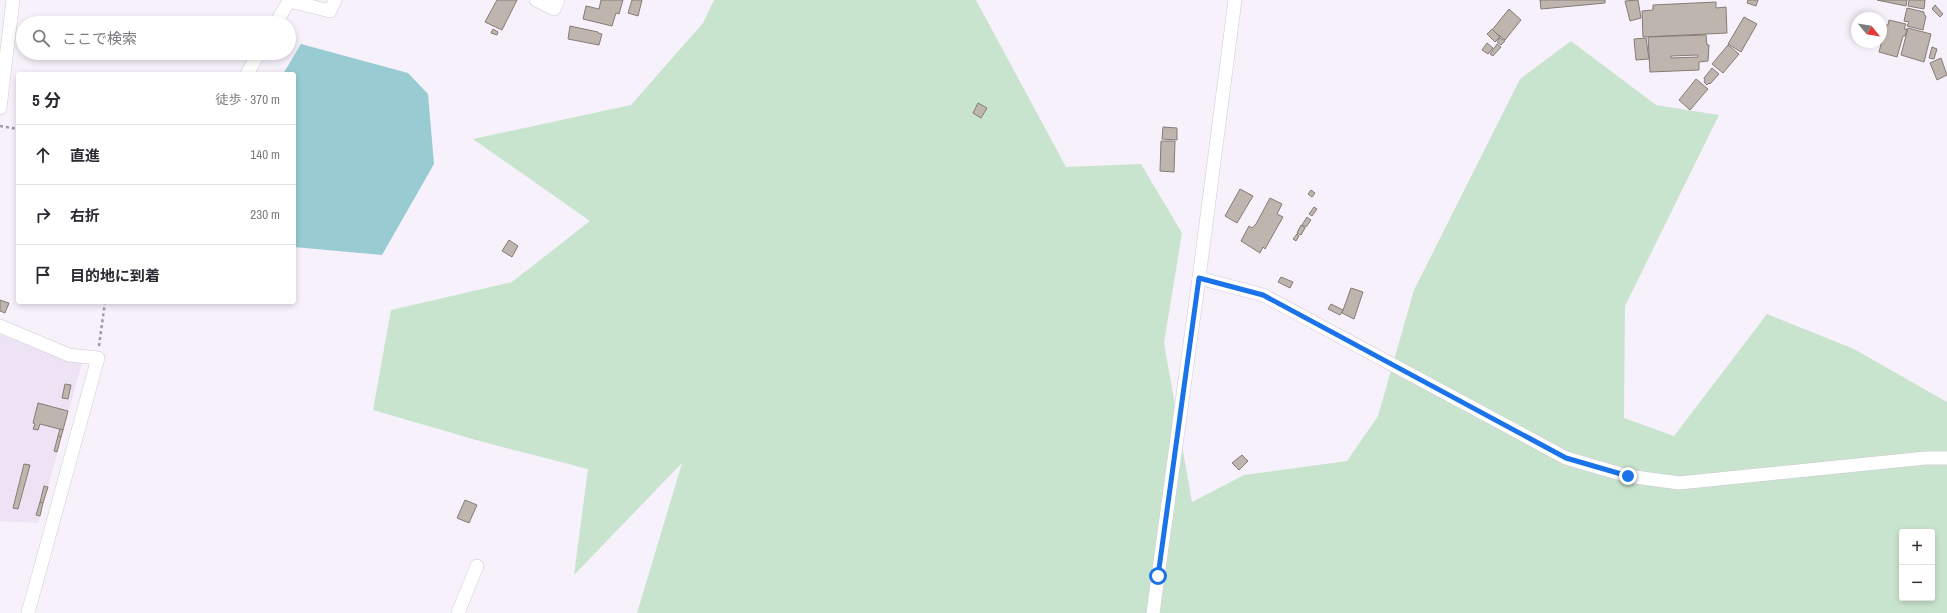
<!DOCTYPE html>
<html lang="ja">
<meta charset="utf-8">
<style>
body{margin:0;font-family:"Archivo Narrow","Noto Sans JP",sans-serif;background:#f2f2f3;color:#2b2b33}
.controls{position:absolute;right:12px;bottom:12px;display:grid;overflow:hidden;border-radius:4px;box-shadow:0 2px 6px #0003}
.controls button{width:36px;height:36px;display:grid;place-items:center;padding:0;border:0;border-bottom:1px solid #e1e1e2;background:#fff;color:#2b2b33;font:20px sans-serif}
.compass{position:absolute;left:1851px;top:12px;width:36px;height:36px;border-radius:50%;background:#fff;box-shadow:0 2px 6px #0003;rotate:120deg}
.stop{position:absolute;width:12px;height:12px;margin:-9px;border:3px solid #1a73e8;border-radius:50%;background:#fff}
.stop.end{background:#1a73e8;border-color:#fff;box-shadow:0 1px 4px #0008}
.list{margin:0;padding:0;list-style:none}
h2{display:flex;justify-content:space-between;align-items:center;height:52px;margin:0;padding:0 16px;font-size:17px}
h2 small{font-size:13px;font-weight:400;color:#7c7c81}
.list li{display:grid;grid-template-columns:26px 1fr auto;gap:12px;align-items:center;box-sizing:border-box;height:60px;padding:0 16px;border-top:1px solid #e1e1e2}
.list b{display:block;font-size:15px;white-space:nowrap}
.list em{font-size:13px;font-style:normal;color:#7c7c81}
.icon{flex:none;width:22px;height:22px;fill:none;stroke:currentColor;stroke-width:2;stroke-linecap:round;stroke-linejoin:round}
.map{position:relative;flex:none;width:1947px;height:613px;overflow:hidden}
.search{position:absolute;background:#fff;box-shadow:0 2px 6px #0003;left:16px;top:16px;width:280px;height:44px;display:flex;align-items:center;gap:10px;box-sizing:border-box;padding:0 14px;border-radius:22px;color:#7c7c81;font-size:15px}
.panel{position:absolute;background:#fff;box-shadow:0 2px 6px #0003;left:16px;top:72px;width:280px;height:232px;border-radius:4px}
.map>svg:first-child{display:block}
.built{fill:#ede3f4}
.green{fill:#c9e4ce;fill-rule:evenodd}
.water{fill:#98ccd2}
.building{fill:#beb5ae;stroke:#857c76;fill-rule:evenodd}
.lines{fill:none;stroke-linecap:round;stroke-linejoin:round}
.minor-casing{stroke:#d0cad3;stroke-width:14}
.path{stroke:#9f9aa2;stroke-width:2.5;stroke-dasharray:3 3;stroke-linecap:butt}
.minor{stroke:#fff;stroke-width:13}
.route{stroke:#1a73e8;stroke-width:5}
</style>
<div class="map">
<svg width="1947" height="613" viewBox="0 0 1947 613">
<rect width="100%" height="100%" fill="#f7f1fb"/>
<!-- built -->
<path class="built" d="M0 334 66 360 83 359 38 523 0 521Z"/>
<!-- green -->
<path class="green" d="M714 0H976L1066 167 1141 164 1182 233 1164 343 1192 502 1244 475 1347 461 1378 416 1414 290 1520 79 1571 41 1656 105 1719 115 1625 306 1624 418 1674 436 1767 314 1854 349 1947 402V613H637L682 463 574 575 588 469 483 442 373 410 391 310 512 282 590 221 473 139 631 105 703 23ZM1902 532H1932V598H1902Z"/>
<!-- water -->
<path class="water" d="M301 44 408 73 428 94 434 164 382 255 294 247V74H283Z"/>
<!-- building -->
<g class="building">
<path d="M497 0H517L502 30 485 22Z"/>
<path d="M601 0H623L619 14 616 13 612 26 583 19 586 6 599 9Z"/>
<path d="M632 0H642L638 16 628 13Z"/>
<path d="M1540 0H1605V3L1541 9Z"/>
<path d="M1638 0 1641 18 1630 21 1625 1Z"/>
<path d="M1748 0H1758L1756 6 1747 3Z"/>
<path d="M1877 0H1907L1906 6Z"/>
<path d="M1909 0H1925L1924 9 1908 6Z"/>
<path d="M1716 2V8L1726 7 1727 33 1643 37 1642 11 1653 10V5Z"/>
<path d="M1935 5 1943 14 1940 17 1932 9Z"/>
<path d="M1907 8 1924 12V15L1926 16 1923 30 1907 26 1909 22 1904 21Z"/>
<path d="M1509 9 1521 20 1505 40 1492 30Z"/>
<path d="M1744 17 1757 24 1741 52 1728 44Z"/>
<path d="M1889 20 1906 24 1904 29H1907L1905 36H1903L1897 57 1879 52 1886 25H1888Z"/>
<path d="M570 26 598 32V33L602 34 599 45 568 39Z"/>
<path d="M1908 28 1931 34 1924 62 1901 55Z"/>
<path d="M493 29 498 32 497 35 491 33Z"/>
<path d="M1492 29 1500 37 1495 42 1487 34Z"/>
<path d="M1706 35 1707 45H1709L1708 61 1699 62V70L1650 72 1648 37ZM1698 55V57L1671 58V56Z"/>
<path d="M1500 38 1505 41 1501 45 1497 42Z"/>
<path d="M1646 38 1649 59 1636 60 1634 39Z"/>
<path d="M1487 43 1493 48 1488 54 1482 50Z"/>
<path d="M1497 44 1501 47 1493 56 1490 54Z"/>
<path d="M1728 45 1739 54 1723 73 1712 64Z"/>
<path d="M1932 47 1937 49 1934 59 1929 58Z"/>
<path d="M1941 58 1947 75 1937 80 1930 63Z"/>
<path d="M1712 68 1719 74 1710 84 1709 83 1707 85 1704 82 1705 80 1704 78Z"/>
<path d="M1696 79 1708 89 1690 110 1679 100Z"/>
<path d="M978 103 987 108 981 118 973 113Z"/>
<path d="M1163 127 1177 128V140L1162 139Z"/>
<path d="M1161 141H1175L1174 172 1160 171Z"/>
<path d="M1240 189 1253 196 1237 223 1225 216Z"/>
<path d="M1311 190 1315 193 1312 197 1308 194Z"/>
<path d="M1270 198 1282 204 1277 214 1283 217 1265 249 1263 247 1260 253 1241 241 1249 226 1252 228 1256 224Z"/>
<path d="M1314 207 1317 209 1312 216 1309 214Z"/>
<path d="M1307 217 1311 220 1306 227 1302 225Z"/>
<path d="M1301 225 1305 228 1301 235 1297 233Z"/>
<path d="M1297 234 1299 236 1296 241 1293 239Z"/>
<path d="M509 240 518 246 512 257 502 251Z"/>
<path d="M1281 277 1293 282 1290 288 1278 282Z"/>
<path d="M1351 288 1363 292 1354 319 1342 313Z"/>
<path d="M0 300 9 303 5 313 0 311Z"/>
<path d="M1331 304 1343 310 1340 315 1328 309Z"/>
<path d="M65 384 71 385 68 399 62 398Z"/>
<path d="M38 403 68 411 63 430 40 424 38 430 33 429 35 424 33 423Z"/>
<path d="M60 429 63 430 61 437 58 436Z"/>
<path d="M58 436 61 437 57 452 54 451Z"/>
<path d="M1242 455 1248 461 1239 470 1232 463Z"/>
<path d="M24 464 30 465 18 509 13 508Z"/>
<path d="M44 486 48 487 43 503 40 502Z"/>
<path d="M465 500 477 505 469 523 457 518Z"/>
<path d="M40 502 43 503 40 516 36 515Z"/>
</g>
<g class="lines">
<!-- minor casing -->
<g class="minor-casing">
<g id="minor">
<path d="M536 0 554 9 558 0"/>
<path d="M276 23 289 1 330 11 335 0"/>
<path d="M247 74 259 53"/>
<path d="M0 108 13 0"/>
<path d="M1199 278 1263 295 1566 458 1628 476 1679 483 1926 458H1947"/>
<path d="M0 326 69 355 98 358 28 613"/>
<path d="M458 613 477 566"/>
<path d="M1153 613 1199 278 1235 0"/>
</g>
</g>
<!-- path -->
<g class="path">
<path d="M0 126 18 129"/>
<path d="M99 346 105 302"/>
</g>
<!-- minor -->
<use href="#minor" class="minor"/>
</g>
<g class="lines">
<!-- route -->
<path class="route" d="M1158 576 1199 278 1263 295 1566 458 1628 476"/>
</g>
</svg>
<div class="controls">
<button>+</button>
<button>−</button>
</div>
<svg class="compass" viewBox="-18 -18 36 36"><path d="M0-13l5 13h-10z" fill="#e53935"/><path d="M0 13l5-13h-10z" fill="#7c7c81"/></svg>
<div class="stop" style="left:1158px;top:576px"></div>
<div class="stop end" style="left:1628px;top:476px"></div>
<div class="search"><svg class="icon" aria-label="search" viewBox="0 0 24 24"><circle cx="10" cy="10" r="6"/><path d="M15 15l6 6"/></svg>ここで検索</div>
<section class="panel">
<h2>5 分<small>徒歩 · 370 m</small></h2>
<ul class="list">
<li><svg class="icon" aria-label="ahead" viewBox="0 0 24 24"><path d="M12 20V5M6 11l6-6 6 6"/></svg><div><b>直進</b></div><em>140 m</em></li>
<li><svg class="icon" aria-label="right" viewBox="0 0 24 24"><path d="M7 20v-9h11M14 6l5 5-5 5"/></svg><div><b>右折</b></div><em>230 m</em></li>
<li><svg class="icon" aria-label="arrive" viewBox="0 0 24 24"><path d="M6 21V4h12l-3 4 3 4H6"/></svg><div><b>目的地に到着</b></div></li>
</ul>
</section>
</div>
